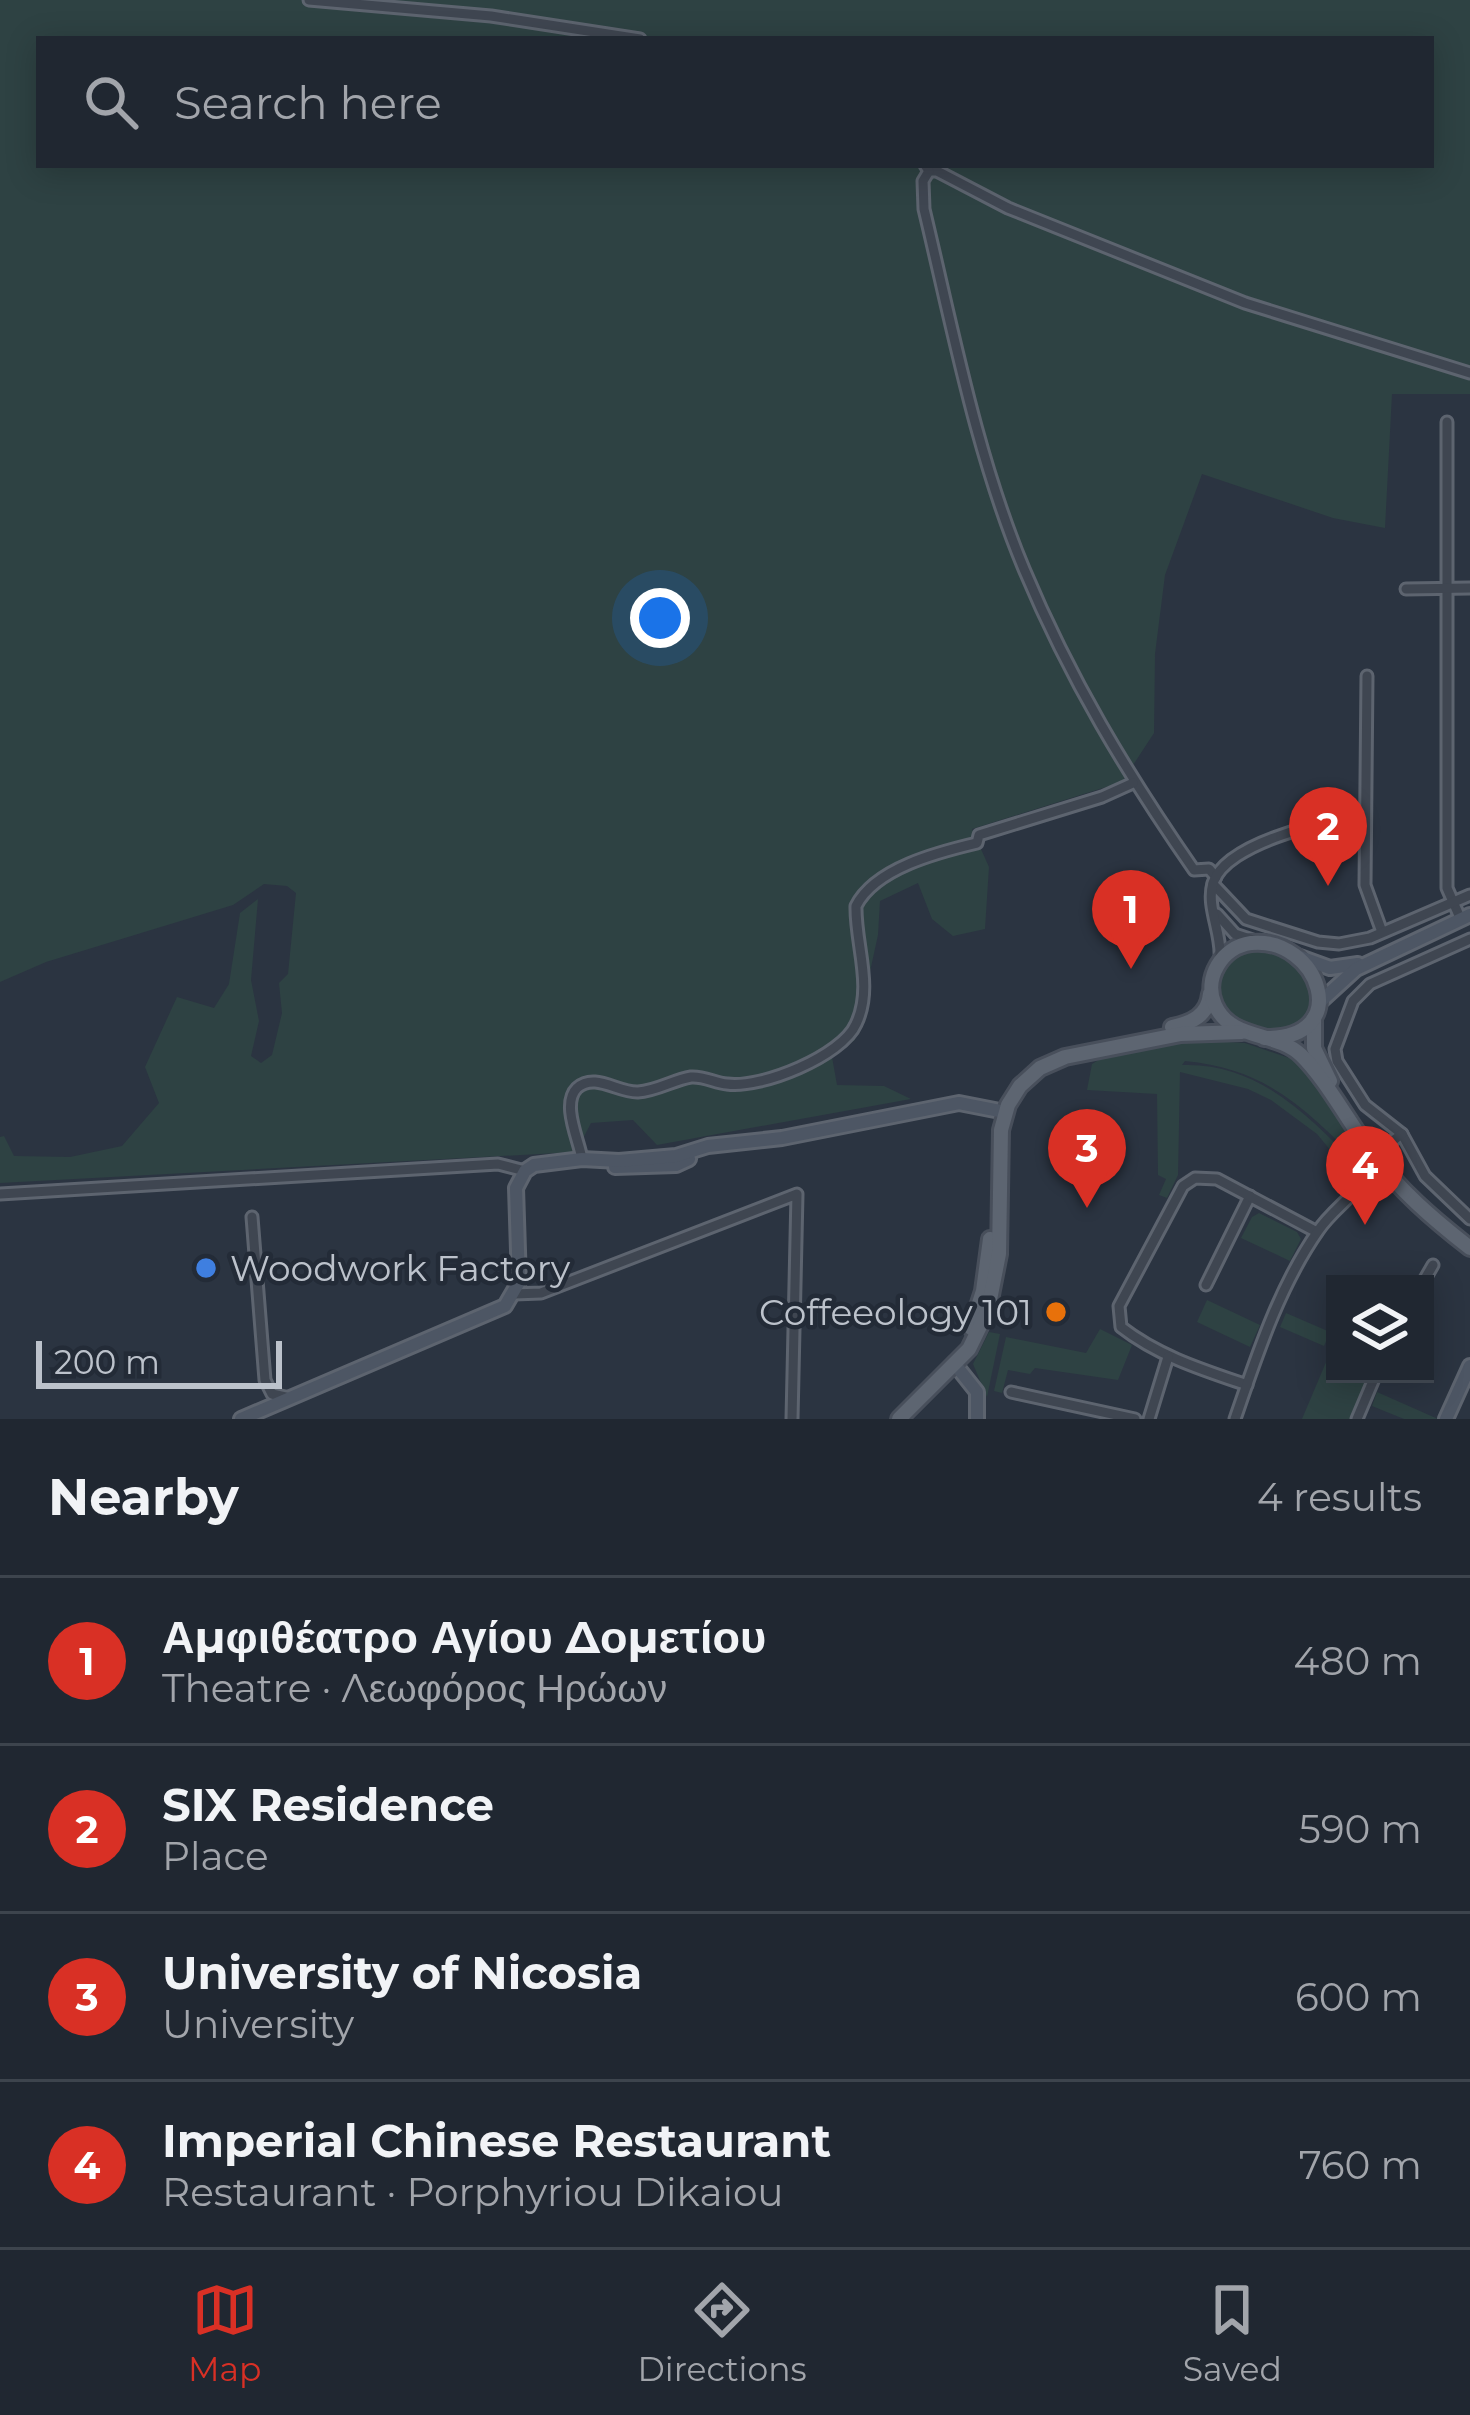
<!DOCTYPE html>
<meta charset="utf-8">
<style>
body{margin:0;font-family:Montserrat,sans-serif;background:#282f39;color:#f1f3f6}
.controls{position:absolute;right:36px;bottom:36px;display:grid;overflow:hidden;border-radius:0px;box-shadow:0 6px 30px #0003}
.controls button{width:108px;height:108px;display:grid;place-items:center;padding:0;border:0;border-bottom:3px solid #3d444d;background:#202731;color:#f1f3f6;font:60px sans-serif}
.scale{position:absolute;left:36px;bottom:30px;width:246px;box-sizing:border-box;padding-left:12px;border:6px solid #bcc2cb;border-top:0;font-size:33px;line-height:42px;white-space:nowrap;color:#bcc2cb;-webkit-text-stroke:9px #232b37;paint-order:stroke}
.you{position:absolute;left:660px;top:618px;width:42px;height:42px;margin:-30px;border:9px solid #fff;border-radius:50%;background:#1a73e8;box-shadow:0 0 0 18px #1a73e833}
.badge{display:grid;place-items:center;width:78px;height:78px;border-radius:50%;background:#d93025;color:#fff;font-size:39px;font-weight:700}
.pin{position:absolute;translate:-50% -99px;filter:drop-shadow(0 3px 6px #0008)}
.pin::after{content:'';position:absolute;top:63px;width:42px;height:36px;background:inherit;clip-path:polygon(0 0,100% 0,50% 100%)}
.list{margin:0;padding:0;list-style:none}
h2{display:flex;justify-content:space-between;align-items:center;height:156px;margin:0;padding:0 48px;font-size:51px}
h2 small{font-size:39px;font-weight:400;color:#a2a5ab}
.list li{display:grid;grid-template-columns:78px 1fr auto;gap:36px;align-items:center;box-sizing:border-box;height:168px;padding:0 48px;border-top:3px solid #3d444d}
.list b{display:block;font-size:45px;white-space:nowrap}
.list p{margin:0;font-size:39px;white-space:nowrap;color:#a2a5ab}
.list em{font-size:39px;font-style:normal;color:#a2a5ab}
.icon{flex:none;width:66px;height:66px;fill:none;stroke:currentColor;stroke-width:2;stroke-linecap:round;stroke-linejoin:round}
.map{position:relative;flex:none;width:1470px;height:1419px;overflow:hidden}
.search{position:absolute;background:#202731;box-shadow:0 6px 30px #0003;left:36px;right:36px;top:36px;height:132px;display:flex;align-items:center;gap:30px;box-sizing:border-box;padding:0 42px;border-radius:0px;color:#a2a5ab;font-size:45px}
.sheet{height:828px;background:#202731}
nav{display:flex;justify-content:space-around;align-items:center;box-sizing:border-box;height:168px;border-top:3px solid #3d444d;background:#202731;font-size:33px;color:#a2a5ab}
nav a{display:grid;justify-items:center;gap:6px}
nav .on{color:#d93025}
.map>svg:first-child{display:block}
.green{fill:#2e4243;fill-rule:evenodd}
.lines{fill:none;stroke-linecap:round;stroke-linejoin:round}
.street-casing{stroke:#5d646f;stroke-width:15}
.secondary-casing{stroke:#5d646f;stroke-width:18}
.primary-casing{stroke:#484f5b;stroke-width:20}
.street{stroke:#3f4651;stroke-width:9}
.secondary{stroke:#4d5664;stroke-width:12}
.primary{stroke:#5d6571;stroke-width:14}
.shop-dot{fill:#3f7fe0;stroke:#232b37;stroke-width:4.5}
.food-dot{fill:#e8710a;stroke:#232b37;stroke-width:4.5}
.labels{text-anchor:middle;stroke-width:9;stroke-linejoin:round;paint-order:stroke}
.poi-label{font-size:36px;fill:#bcc2cb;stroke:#232b37;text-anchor:start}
</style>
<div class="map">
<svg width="1470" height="1419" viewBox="0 0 1470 1419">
<rect width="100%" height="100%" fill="#2b3441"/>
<!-- green -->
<g class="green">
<path d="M0 0H1470V394H1392L1385 528 1333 518 1202 474 1165 575 1155 654 1154 733 1122 782 972 829 989 867 985 929 953 936 932 919 918 883 880 901 878 935 855 1040 832 1057 837 1085 884 1086 911 1099 657 1145 633 1120 591 1123 576 1152 0 1183V1137L4 1136 14 1156 70 1157 122 1146 159 1103 145 1067 177 997 214 1008 229 984 240 913 258 899 251 980 259 1021 251 1056 261 1063 272 1055 282 1013 279 983 288 974 296 893 287 886 264 884 233 905 46 962 0 982ZM39 39H1431V165H39Z"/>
<path d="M1251 951C1338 955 1328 1051 1254 1028 1238 1023 1226 1016 1220 999 1211 976 1229 957 1251 951Z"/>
<path d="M1194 1040 1245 1043 1295 1060 1365 1153V1168C1308 1112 1270 1069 1185 1061L1182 1065C1258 1062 1310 1117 1358 1167L1351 1175 1317 1134 1271 1100 1248 1089 1180 1072 1178 1175 1167 1198 1159 1195 1166 1179 1158 1175 1157 1094 1087 1090 1092 1064 1105 1056Z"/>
<path d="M1259 1213 1297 1232 1301 1239 1290 1261 1241 1238 1252 1217Z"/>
<path d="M1207 1300 1260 1325 1250 1347 1197 1322Z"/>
<path d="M1286 1313 1330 1332 1324 1346 1280 1327Z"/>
<path d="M1100 1329 1132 1345 1118 1380 1035 1368 1030 1374 1008 1370 1002 1393 994 1391 1006 1337 1086 1353Z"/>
<path d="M989 1332 1000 1334 987 1397 973 1364Z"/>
<path d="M1335 1341V1374H1372L1353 1419H1302Z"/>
<path d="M1377 1392 1438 1419H1404L1372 1406Z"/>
</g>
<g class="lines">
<!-- street casing -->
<g class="street-casing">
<g id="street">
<path d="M309 0 491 16 640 39"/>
<path d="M925 165 929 171H937L1008 208 1245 303 1470 373"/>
<path d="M929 171 923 181 924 209C953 330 976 454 1024 569 1070 679 1126 772 1194 870L1209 869 1216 877"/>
<path d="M1447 422V888L1461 920"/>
<path d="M1406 589 1470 588"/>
<path d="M1367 676 1365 885 1382 932"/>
<path d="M1213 884 1246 919 1318 942 1339 944 1370 938 1470 895"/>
<path d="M1217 914 1235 934 1256 941"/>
<path d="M1470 939 1370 984 1353 1001 1335 1049 1337 1061 1365 1105 1402 1134 1425 1176 1470 1219"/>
<path d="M1220 958C1222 933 1206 907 1213 883 1226 843 1327 819 1364 818"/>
<path d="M1379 1151 1402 1134"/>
<path d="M582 1159C579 1140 561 1104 577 1088 595 1072 618 1093 638 1092 657 1091 673 1080 691 1077 704 1076 715 1083 727 1084 761 1089 842 1056 856 1024 874 987 855 944 856 906 875 868 939 852 977 843L979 835 1102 797 1133 783"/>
<path d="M0 1194 498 1164 525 1171"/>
<path d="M252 1217 265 1380 272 1394 290 1398"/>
<path d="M1422 1284 1433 1265"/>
<path d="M1206 1285 1250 1196"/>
<path d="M514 1294 541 1293 797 1194 792 1419"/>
<path d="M1247 1385C1203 1370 1158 1356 1121 1327L1119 1306 1183 1186 1195 1178 1217 1179 1317 1232"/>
<path d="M1011 1392 1135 1419"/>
<path d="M1149 1419 1168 1357"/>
<path d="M1235 1419C1257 1355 1279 1287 1318 1231 1335 1205 1368 1189 1374 1157"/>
<path d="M1357 1419 1376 1374"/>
</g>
</g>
<!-- secondary casing -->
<g class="secondary-casing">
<g id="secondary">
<path d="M1297 956 1330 968 1358 964"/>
<path d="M1321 1001 1356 969 1470 915"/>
<path d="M615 1167 676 1165 689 1159"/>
<path d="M954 1363 977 1392V1419"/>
<path d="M241 1419 505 1306 519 1282 516 1188 525 1171 534 1165 582 1159 619 1161 676 1156 708 1146 782 1138 959 1103 1005 1112"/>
<path d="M1446 1419 1470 1366"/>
</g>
</g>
<!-- primary casing -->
<g class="primary-casing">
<g id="primary">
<path d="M1314 1018V1048L1330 1081"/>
<path d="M1172 1027C1191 1023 1208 1016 1210 994"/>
<path d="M1264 1038C1356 1040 1319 936 1251 943 1222 947 1203 978 1215 1005 1231 1041 1276 1031 1301 1055 1325 1078 1350 1124 1371 1152 1399 1190 1433 1219 1470 1248"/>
<path d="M971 1328 983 1291 990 1239"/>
<path d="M899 1419 969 1349 988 1310 999 1254 1001 1130 1008 1105 1020 1086 1040 1068 1065 1057 1181 1034 1242 1032"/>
</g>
</g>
<!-- street -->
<use href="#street" class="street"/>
<!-- secondary -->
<use href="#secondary" class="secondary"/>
<!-- primary -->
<use href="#primary" class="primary"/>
</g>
<!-- markers -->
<circle class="shop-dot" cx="206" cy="1268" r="12"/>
<circle class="food-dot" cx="1056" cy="1312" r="12"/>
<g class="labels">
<!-- poi labels -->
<g class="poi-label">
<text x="230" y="1281">Woodwork Factory</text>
<text x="1032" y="1325" text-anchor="end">Coffeeology 101</text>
</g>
</g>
</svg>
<div class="controls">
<button><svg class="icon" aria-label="layers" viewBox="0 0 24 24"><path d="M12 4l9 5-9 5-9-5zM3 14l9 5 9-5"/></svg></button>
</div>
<div class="scale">200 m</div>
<div class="you"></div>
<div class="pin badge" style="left:1131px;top:969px">1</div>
<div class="pin badge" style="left:1328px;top:886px">2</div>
<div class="pin badge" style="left:1087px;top:1208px">3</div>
<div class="pin badge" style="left:1365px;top:1225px">4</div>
<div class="search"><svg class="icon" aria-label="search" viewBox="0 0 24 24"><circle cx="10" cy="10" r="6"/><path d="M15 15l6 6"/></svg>Search here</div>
</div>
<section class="sheet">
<h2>Nearby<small>4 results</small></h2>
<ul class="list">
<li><span class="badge">1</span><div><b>Αμφιθέατρο Αγίου Δομετίου</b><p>Theatre · Λεωφόρος Ηρώων</p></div><em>480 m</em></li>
<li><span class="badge">2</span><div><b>SIX Residence</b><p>Place</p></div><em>590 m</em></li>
<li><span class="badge">3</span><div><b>University of Nicosia</b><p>University</p></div><em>600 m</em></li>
<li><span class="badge">4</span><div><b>Imperial Chinese Restaurant</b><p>Restaurant · Porphyriou Dikaiou</p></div><em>760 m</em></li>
</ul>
</section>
<nav>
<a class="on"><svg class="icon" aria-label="map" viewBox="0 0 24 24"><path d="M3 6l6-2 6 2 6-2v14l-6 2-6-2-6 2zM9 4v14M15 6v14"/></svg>Map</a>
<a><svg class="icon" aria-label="directions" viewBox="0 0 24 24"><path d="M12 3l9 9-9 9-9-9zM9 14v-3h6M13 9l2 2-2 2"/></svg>Directions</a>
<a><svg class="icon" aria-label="saved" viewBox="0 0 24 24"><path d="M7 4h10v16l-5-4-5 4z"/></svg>Saved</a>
</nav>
